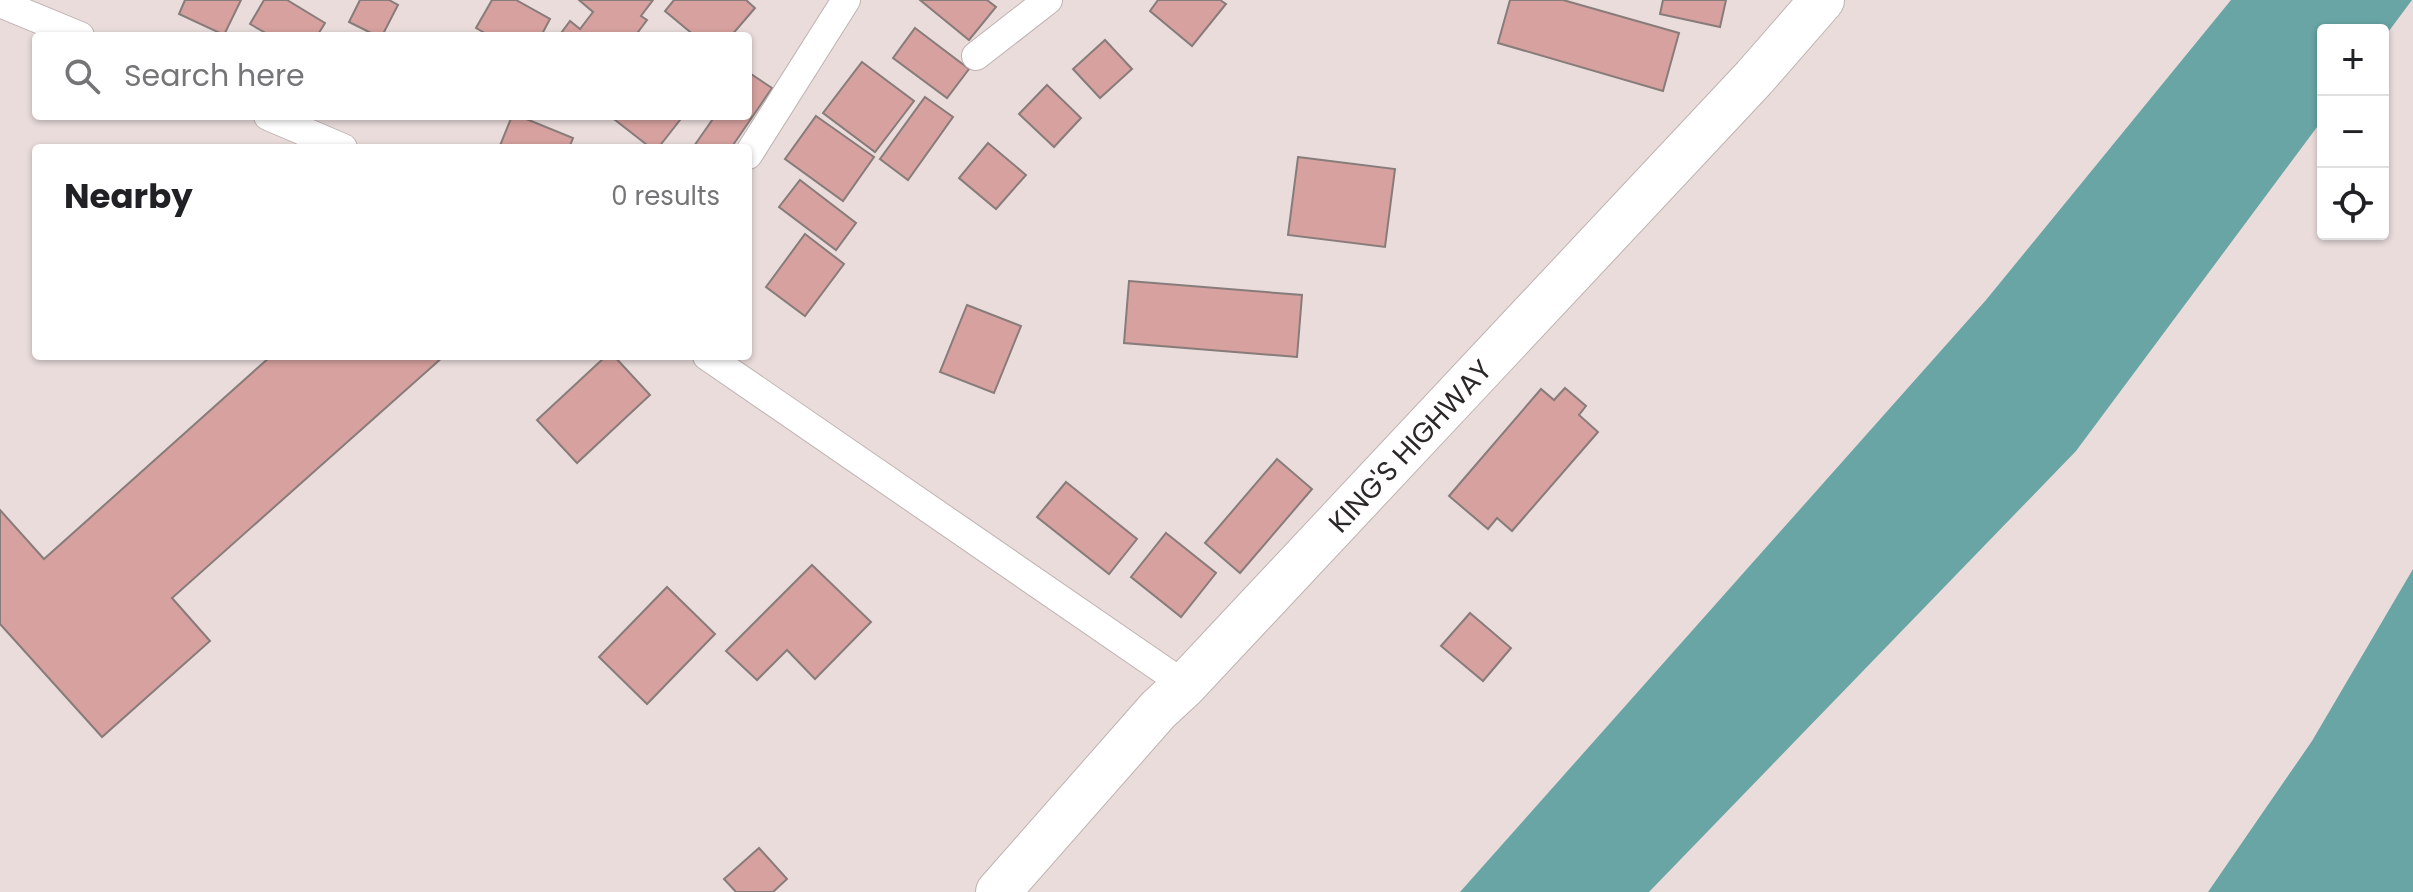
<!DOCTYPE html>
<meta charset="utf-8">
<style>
body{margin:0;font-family:Poppins,sans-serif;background:#f6f6f6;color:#202124}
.controls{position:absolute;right:24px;top:24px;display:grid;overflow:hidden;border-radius:8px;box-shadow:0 2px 6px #0004}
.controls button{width:72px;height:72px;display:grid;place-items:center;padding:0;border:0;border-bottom:2px solid #e0e0e0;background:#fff;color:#202124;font:40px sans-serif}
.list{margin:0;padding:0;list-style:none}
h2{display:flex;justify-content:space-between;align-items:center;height:104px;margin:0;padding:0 32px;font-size:34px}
h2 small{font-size:26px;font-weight:400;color:#757577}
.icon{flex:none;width:44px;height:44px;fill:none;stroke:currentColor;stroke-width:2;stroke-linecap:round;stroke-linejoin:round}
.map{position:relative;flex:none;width:2413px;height:892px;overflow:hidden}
.search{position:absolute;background:#fff;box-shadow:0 2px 6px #0004;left:32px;top:32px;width:720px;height:88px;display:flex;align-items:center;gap:20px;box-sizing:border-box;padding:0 28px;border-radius:8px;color:#757577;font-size:30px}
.panel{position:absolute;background:#fff;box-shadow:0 2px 6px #0004;left:32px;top:144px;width:720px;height:216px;border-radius:8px}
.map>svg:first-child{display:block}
.water{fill:#68a5a4}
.building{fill:#d6a19e;stroke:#887c7b;stroke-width:2}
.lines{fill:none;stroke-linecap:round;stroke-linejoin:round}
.street-casing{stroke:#bfb3b2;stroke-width:30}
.highway-casing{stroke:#bfb3b2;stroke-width:46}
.street{stroke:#fff;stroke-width:28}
.highway{stroke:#fff;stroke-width:44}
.labels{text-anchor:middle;stroke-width:7;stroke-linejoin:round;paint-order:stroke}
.street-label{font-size:28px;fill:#2d2828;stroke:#fff}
</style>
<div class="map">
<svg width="2413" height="892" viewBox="0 0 2413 892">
<rect width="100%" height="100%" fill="#e9dcdb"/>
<!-- water -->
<g class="water">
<path d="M2231 0H2412L2383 39V30H2323V119L2076 451 1649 892H1460L1986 300Z"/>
<path d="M2413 569V892H2208L2312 741Z"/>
</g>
<!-- building -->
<g class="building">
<path d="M185 0H241L224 35 179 14Z"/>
<path d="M264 0H287L325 23 317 36H271L250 24Z"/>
<path d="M360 0H389L398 5 382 36H377L349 22Z"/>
<path d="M492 0H516L550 19 541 36H490L476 28Z"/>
<path d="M579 0H653L641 16 647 20 635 36 629 34 627 36H559L570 21 580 29 593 12Z"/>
<path d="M674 0H746L755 8 731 36H695L665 11Z"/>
<path d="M920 0H987L996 7 969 40Z"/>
<path d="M1158 0H1220L1226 4 1192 46 1150 11Z"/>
<path d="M1510 0H1563L1679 33 1663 91 1498 43Z"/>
<path d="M1663 0H1726L1720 27 1660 14Z"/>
<path d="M915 28 969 69 947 98 893 58Z"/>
<path d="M1105 40 1132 69 1100 98 1073 69Z"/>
<path d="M862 62 914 101 875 152 823 113Z"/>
<path d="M748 72 772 88 731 148 694 146 715 116H748Z"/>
<path d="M1047 85 1081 118 1054 147 1019 114Z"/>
<path d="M925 97 953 117 908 180 880 159Z"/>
<path d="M512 116H519L573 138 569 148H499Z"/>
<path d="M610 116H675L680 120 658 148H651Z"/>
<path d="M816 116 874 157 843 201 785 159Z"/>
<path d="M988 143 1026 175 996 209 959 178Z"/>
<path d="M1298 157 1395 169 1385 247 1288 235Z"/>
<path d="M800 180 856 223 836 250 779 207Z"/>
<path d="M805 234 844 264 805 316 766 287Z"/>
<path d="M1129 281 1302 295 1297 357 1124 343Z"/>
<path d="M967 305 1021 326 994 393 940 372Z"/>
<path d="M271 356H444L172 598 210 641 102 737 0 624V510L44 559Z"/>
<path d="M606 356H614L650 395 577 463 537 420Z"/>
<path d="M1565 388 1586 406 1579 415 1598 432 1512 531 1497 518 1488 529 1449 496 1541 389 1554 400Z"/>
<path d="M1277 459 1312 489 1240 573 1205 543Z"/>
<path d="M1066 482 1137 539 1109 574 1037 517Z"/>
<path d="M1166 533 1216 573 1181 617 1131 577Z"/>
<path d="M812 565 871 622 815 679 787 650 757 680 726 651Z"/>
<path d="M667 587 715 634 647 704 599 657Z"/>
<path d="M1470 613 1511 648 1483 681 1441 646Z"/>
<path d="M759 848 787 879 773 892H736L724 879Z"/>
</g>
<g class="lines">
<!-- street casing -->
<g class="street-casing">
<g id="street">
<path d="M0 3 80 36"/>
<path d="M976 56 1048 0"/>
<path d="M268 116 343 148"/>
<path d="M748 155 846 0"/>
<path d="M707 356 1185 685"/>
</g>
</g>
<!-- highway casing -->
<g class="highway-casing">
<path id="highway" d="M998 892 1158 710 1185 685 1754 78 1822 0"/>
</g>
<!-- street -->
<use href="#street" class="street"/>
<!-- highway -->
<use href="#highway" class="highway"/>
</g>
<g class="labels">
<!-- street labels -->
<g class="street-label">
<text transform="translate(1410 446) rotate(-47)" y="10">KING'S HIGHWAY</text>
</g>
</g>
</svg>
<div class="controls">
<button>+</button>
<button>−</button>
<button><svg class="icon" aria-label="locate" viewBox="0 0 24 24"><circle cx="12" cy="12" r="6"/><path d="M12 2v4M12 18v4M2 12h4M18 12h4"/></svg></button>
</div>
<div class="search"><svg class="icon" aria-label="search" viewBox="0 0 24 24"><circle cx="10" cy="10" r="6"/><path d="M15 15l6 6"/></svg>Search here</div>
<section class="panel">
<h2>Nearby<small>0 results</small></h2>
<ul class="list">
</ul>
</section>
</div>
